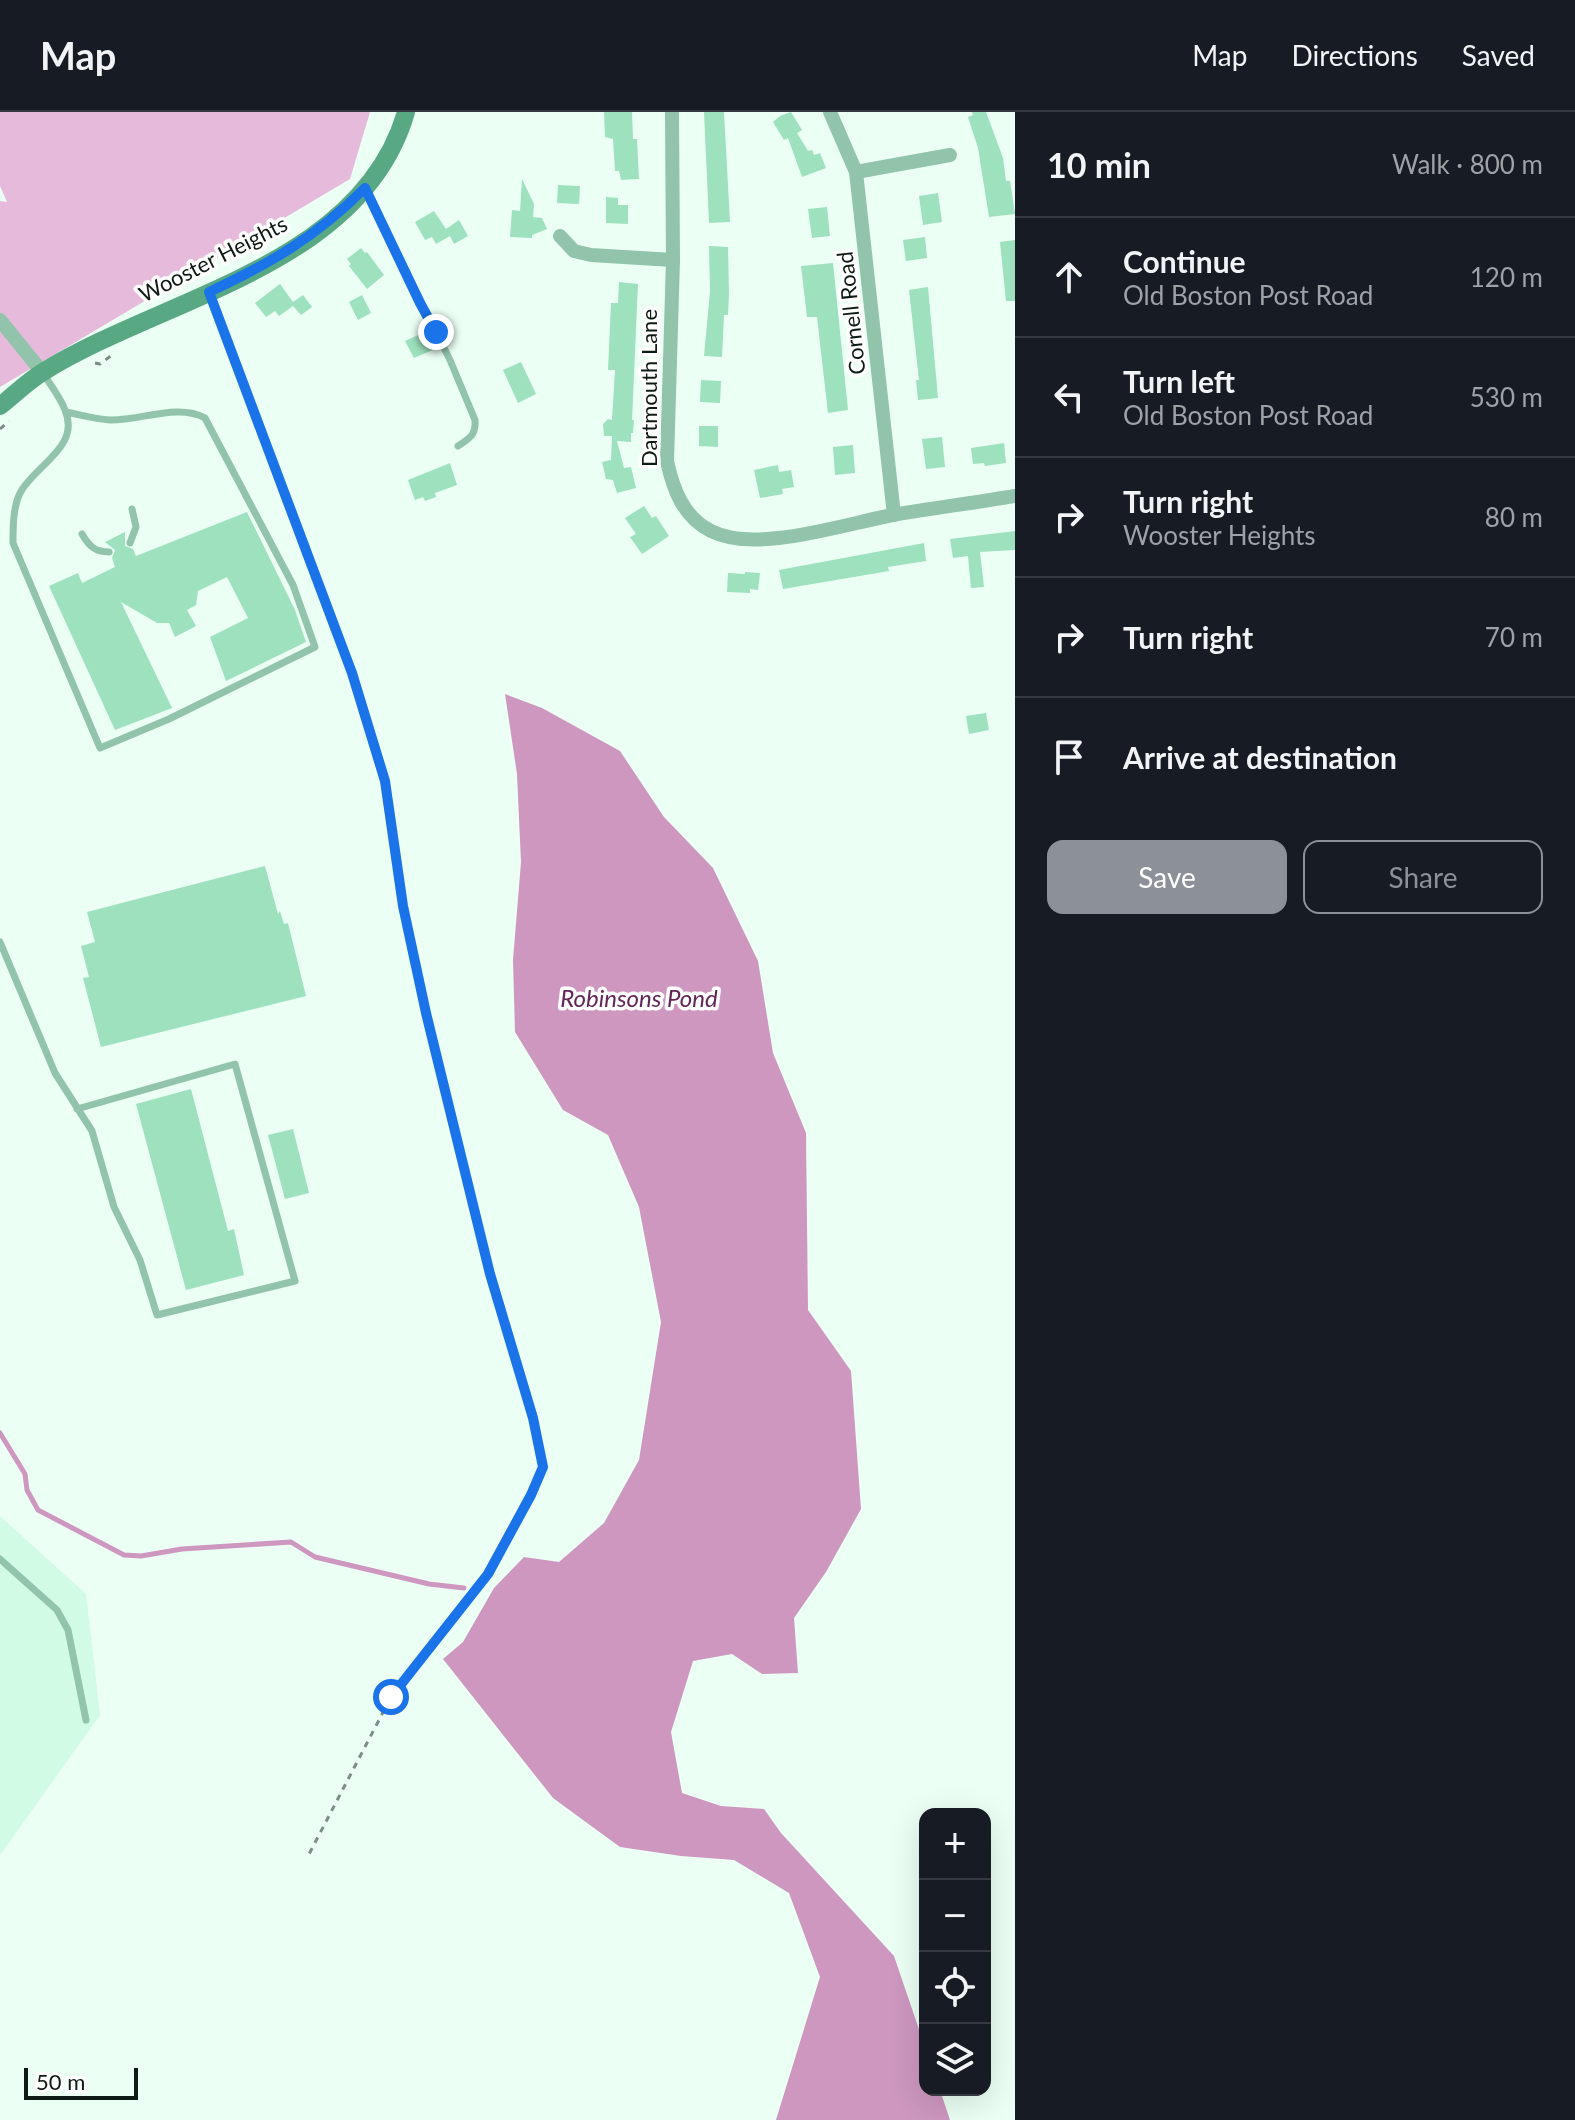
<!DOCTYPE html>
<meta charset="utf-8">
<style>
body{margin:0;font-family:Lato,sans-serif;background:#242831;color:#f1f3f6}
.controls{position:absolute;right:24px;bottom:24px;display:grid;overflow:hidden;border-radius:16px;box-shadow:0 8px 32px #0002}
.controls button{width:72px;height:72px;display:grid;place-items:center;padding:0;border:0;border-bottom:2px solid #363941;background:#171b24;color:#f1f3f6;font:40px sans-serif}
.scale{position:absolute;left:24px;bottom:20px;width:114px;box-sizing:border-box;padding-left:8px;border:4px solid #0e1a14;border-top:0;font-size:22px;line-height:28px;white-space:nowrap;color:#0e1a14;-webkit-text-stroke:6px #fff;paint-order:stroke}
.stop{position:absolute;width:24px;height:24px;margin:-18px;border:6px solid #1a73e8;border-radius:50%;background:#fff}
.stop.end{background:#1a73e8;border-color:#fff;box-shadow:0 2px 8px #0008}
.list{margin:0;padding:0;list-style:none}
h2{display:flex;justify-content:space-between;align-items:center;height:104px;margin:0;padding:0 32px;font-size:34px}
h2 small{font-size:26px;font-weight:400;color:#9ea1a6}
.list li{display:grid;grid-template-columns:52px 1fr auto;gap:24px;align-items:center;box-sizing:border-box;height:120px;padding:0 32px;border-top:2px solid #363941}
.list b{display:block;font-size:30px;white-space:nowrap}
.list p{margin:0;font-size:26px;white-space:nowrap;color:#9ea1a6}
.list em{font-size:26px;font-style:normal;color:#9ea1a6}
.actions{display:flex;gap:16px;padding:24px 32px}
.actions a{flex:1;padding:18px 0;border:2px solid #8c9099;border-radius:16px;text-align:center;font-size:28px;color:#8c9099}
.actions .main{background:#8c9099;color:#fff}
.icon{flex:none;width:44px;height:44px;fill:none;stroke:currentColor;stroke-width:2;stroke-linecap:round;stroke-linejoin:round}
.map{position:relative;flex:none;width:1015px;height:2008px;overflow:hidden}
header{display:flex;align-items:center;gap:48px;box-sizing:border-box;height:112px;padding:0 40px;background:#171b24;border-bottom:2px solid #363941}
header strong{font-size:38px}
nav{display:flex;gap:44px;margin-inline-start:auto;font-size:28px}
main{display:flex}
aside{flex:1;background:#171b24}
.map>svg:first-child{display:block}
.built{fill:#d1fbe5}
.green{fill:#e6badb}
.water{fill:#cd97c0}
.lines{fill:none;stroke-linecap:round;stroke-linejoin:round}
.stream{stroke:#cd97c0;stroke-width:5}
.building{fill:#9de1bf}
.path{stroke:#7d8d85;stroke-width:3;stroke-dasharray:6 6;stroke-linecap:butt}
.service{stroke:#91c4aa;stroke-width:7}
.minor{stroke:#91c4aa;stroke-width:14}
.secondary{stroke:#58a983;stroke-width:18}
.route{stroke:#1a73e8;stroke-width:10}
.labels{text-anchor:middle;stroke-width:7;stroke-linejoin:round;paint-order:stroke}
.street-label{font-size:22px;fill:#0e1a14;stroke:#fff}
.water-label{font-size:24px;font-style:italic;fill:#642559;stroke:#fff}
</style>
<header>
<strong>Map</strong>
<nav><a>Map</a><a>Directions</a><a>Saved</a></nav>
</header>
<main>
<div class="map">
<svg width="1015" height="2008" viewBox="0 0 1015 2008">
<rect width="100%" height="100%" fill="#ebfff4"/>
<!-- built -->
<path class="built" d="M0 1404 86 1482 100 1603 0 1743Z"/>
<!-- green -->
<path class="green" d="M0 0H370L350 67 0 275V89L7 90 0 74Z"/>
<!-- water -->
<path class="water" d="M505 582 542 596 620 639 664 705 713 756 758 849 773 941 806 1021 808 1198 851 1259 861 1397 826 1460 794 1506 798 1561 762 1562 732 1542 693 1549 671 1620 682 1681 721 1694 764 1697 781 1721 894 1844 925 1935V1978H940L950 2008H776L820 1865 789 1781 734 1748 681 1744 620 1735 553 1686 443 1547 463 1530 494 1476 524 1445 559 1450 604 1411 639 1348 661 1210 639 1095 608 1023 563 998 515 920 513 848 521 750 517 662Z"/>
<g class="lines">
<!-- stream -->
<path class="stream" d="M0 1321 25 1362 27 1378 38 1398 124 1443 141 1444 182 1437 291 1430 315 1445 429 1472 464 1476"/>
</g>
<!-- building -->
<g class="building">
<path d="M604 0H632L633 27H637L639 67 621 68 619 59H615L613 27 605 25Z"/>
<path d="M704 0H724L730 110 709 111Z"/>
<path d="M791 0 802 18 797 21 808 39 812 38 814 43 820 41 826 56 802 65 788 26 784 28 773 10 780 4Z"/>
<path d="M972 0H986L1003 46 1006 69H1010L1015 102 989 105 978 36 968 5 973 3Z"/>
<path d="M522 67 534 92 533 105 542 106 547 117 532 123V126L510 125 512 98 520 99Z"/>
<path d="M558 73 580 74 579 92 557 91Z"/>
<path d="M938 81 942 110 923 113 919 84Z"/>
<path d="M606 85 618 86V93H628V112L606 111Z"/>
<path d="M827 95 830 124 812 126 808 97Z"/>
<path d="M434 99 446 117 459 108 468 124 454 132 450 124 436 132 432 125 425 128 415 110Z"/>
<path d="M925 125 927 146 906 149 903 128Z"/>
<path d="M1015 128V189H1006L1000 130Z"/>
<path d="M709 134 728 135 729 181 728 203H724L722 245 704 244 710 180Z"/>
<path d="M361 136 365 141 367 140 384 163 367 177 349 154 351 152 347 147Z"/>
<path d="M833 151 848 298 828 301 817 205H807L801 154Z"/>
<path d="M619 170 638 172 632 308H634L633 321H631V330L617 329 624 356 631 355 636 376 617 381 613 368 606 367 602 350 611 348 612 324H604L603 312 608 307 612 308 615 258H608L611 191H618Z"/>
<path d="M280 172 293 190 303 183 312 195 301 203 293 194 279 204 275 199 266 205 255 191Z"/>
<path d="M928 175 938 286 918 288 916 268H919L909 178Z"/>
<path d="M362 183 371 201 358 208 349 190Z"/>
<path d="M427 219 435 237 414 246 405 229Z"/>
<path d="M521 250 536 282 518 291 503 258Z"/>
<path d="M701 268 721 269 720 291 700 290Z"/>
<path d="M699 314H718V335L699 334Z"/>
<path d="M942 325 945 355 926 357 922 327Z"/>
<path d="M1004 331 1006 351 985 354 984 351 973 352 971 336Z"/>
<path d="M853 333 855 361 835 363 833 335Z"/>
<path d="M450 351 457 373 435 381 436 385 425 389 423 385 415 388 408 368Z"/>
<path d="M778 353 779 360 791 358 794 375 782 377 783 382 760 386 754 358Z"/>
<path d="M644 394 652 406 656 404 669 424 642 442 630 425 636 422 625 406Z"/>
<path d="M247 400 295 498 306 530 226 569 210 525 248 506 227 465 198 479 196 493 187 498 196 514 175 525 169 511H157L121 490 172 596 115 618 49 474 78 461 82 471 115 455 112 446 115 438 105 430 125 420V434L133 437 136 444Z"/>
<path d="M1015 419V438L980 440 984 475 971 476 968 444 953 446 950 427Z"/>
<path d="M924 431 926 449 888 455 889 459 783 477 779 458Z"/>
<path d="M745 460 760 461 758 478 750 477V481L727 480 728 461 745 462Z"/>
<path d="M986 601 989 618 969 622 966 604Z"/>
<path d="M265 754 278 802 280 799 284 812 288 811 306 884 101 935 83 866 89 865 81 834 95 830 87 800Z"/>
<path d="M191 977 228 1119 234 1117 244 1163 186 1178 136 992Z"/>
<path d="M293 1017 309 1081 285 1087 268 1023Z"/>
</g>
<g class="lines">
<!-- path -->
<g class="path">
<path d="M215 195 352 561 385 669 403 794 426 901 490 1162 533 1306 543 1355 531 1383 488 1462 391 1585 307 1746"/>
<path d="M95 251 100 252 112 243"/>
<path d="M0 317 9 309"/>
</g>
<!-- service -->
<g class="service">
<path d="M366 78 450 248 475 308C476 323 470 326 458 334"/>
<path d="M42 260C50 272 60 285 65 298 81 335 35 353 20 381 13 395 13 415 13 431L100 636 169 607 315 535 293 473 205 306C178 291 139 309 110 308 95 307 81 303 66 300"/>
<path d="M82 422C89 434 95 440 109 440"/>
<path d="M130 431 136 415 132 397"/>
<path d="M0 830 55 961 92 1019 114 1095 140 1148 157 1203 295 1169 235 952 77 997"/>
<path d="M0 1447 57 1498 68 1518 86 1608"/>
</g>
<!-- minor -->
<g class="minor">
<path d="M672 0 673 148 667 349C673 377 683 405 711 419 756 442 844 412 893 403 933 396 974 391 1015 384"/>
<path d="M830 0 856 60 894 403"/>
<path d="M856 60 950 43"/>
<path d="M560 124 574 139 591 143 673 148"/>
<path d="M0 208 42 260"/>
</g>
<!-- secondary -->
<path class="secondary" d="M0 294C14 283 28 269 43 260 163 185 362 154 406 0"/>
</g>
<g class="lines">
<!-- route -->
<path class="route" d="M391 1585 488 1462 531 1383 543 1355 533 1306 490 1162 426 901 403 794 385 669 352 561 209 180C271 151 316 125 365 76L420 191 436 220"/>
</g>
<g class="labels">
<!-- street labels -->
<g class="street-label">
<text transform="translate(213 147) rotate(-27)" y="8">Wooster Heights</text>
<text transform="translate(851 201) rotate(-96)" y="8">Cornell Road</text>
<text transform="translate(649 276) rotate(-90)" y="8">Dartmouth Lane</text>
</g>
<!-- water labels -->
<g class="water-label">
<text x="639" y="895">Robinsons Pond</text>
</g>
</g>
</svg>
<div class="controls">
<button>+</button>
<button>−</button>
<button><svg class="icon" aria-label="locate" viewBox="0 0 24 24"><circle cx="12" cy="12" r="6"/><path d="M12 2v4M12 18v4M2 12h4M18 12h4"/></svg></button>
<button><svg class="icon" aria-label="layers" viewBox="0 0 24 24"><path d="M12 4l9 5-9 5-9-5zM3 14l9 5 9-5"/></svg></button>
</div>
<div class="scale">50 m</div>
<div class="stop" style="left:391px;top:1585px"></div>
<div class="stop end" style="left:436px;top:220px"></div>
</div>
<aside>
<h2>10 min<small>Walk · 800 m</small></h2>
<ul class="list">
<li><svg class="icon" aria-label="ahead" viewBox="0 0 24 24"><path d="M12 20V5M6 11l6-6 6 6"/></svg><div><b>Continue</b><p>Old Boston Post Road</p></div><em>120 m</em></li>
<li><svg class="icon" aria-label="left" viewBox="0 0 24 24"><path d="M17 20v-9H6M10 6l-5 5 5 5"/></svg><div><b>Turn left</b><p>Old Boston Post Road</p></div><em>530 m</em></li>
<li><svg class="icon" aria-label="right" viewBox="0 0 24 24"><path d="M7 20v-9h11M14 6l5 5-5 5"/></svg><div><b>Turn right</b><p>Wooster Heights</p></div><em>80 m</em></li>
<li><svg class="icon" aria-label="right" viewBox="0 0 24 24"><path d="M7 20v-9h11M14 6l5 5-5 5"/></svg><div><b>Turn right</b></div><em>70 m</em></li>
<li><svg class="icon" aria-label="arrive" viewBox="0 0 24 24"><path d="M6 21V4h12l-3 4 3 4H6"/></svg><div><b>Arrive at destination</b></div></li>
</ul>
<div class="actions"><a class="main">Save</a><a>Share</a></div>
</aside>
</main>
